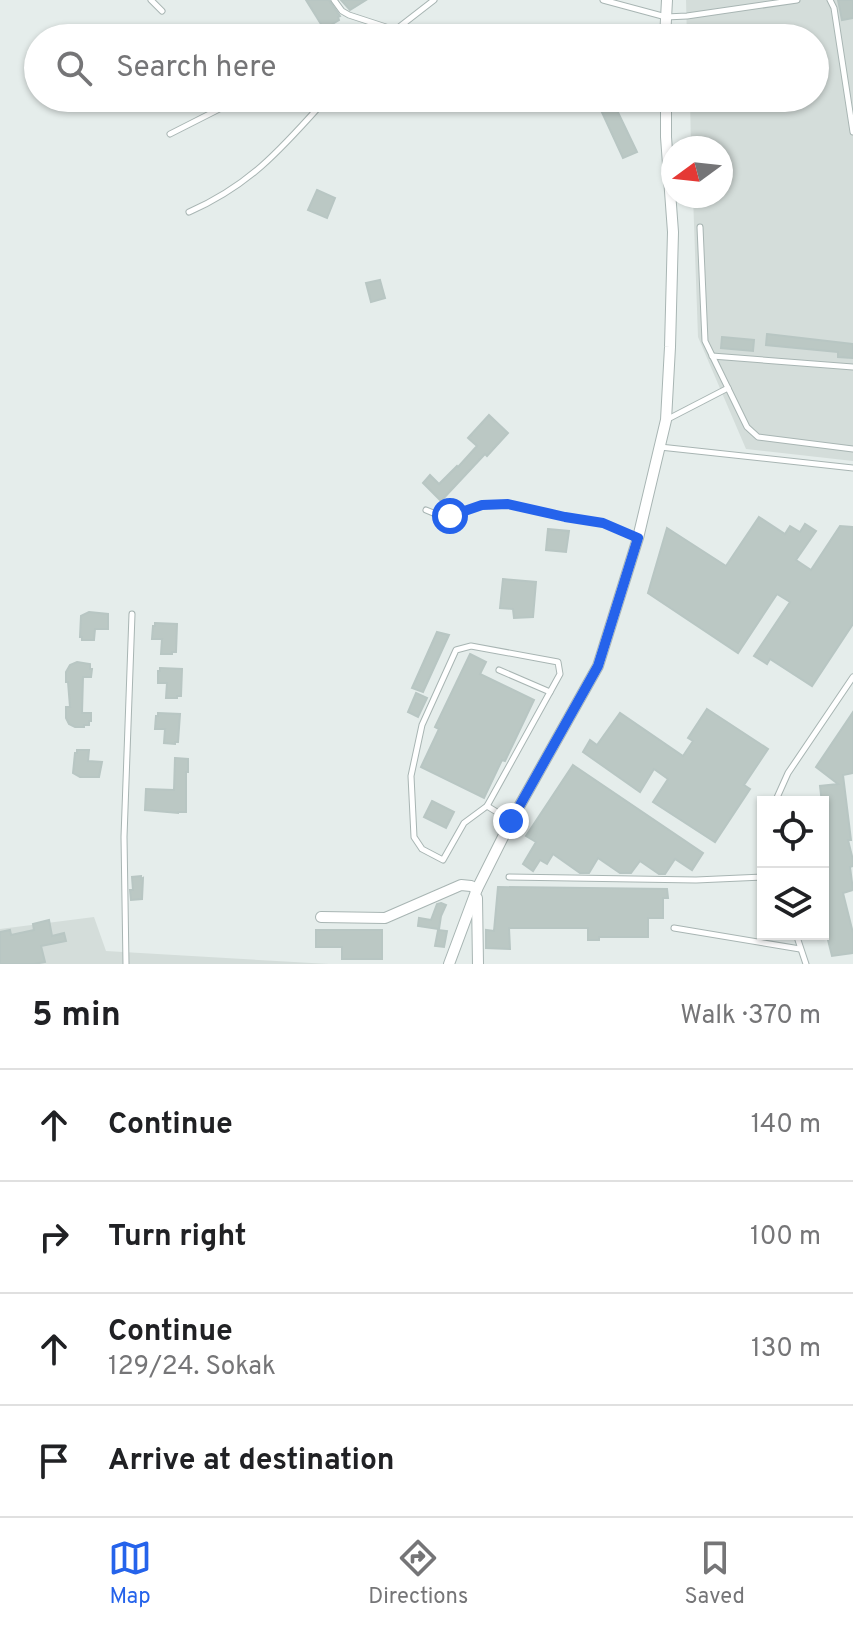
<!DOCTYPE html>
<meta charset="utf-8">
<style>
body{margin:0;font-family:Overpass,sans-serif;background:#f2f2f2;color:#202124}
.controls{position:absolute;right:24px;bottom:24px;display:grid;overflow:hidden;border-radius:0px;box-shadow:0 2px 6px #0004}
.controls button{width:72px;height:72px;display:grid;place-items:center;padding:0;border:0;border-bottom:2px solid #e0e0e0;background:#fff;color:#202124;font:40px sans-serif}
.compass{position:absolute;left:661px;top:136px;width:72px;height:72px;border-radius:50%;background:#fff;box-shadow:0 2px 6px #0004;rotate:255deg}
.stop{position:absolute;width:24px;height:24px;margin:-18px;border:6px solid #2563eb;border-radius:50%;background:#fff}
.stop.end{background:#2563eb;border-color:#fff;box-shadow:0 2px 8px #0008}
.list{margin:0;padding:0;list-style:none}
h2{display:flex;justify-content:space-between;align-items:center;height:104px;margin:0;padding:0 32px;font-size:34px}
h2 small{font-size:26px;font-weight:400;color:#757577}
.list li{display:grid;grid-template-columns:52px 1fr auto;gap:24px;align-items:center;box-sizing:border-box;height:112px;padding:0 32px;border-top:2px solid #e0e0e0}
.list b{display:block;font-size:30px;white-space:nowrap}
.list p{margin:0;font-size:26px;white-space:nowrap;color:#757577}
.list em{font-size:26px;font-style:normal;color:#757577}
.icon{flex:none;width:44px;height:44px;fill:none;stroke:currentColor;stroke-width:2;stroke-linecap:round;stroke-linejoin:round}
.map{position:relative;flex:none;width:853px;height:964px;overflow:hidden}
.search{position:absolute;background:#fff;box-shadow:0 2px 6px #0004;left:24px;right:24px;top:24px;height:88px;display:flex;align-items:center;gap:20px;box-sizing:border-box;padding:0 28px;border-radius:44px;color:#757577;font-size:30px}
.sheet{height:552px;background:#fff}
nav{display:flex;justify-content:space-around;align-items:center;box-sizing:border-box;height:112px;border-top:2px solid #e0e0e0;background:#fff;font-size:22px;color:#757577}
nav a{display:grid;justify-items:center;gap:4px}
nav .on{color:#2563eb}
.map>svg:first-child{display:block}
.built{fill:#d4ddda}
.building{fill:#bbc8c4;stroke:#b8c6c3;stroke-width:2}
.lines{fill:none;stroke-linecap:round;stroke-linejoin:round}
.service-casing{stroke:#a8b5b3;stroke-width:7}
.minor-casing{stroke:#a8b5b3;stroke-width:12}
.service{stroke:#fff;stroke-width:5}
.minor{stroke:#fff;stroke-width:10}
.route{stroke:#2563eb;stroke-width:10}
</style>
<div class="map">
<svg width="853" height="964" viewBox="0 0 853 964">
<rect width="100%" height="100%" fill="#e5edeb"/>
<!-- built -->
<g class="built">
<path d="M686 0H853V461L746 449 698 337 693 196H721V148H691L690 98H815V38H687Z"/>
<path d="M94 917 106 951 329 964H0V929Z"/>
</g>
<!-- building -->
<g class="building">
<path d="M306 0H329L340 16 338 17 339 20 324 29Z"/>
<path d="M341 0H366L350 10Z"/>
<path d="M838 0H853V18L842 20Z"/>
<path d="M613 102 637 152 623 158 600 108Z"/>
<path d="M317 190 335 198 327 218 308 210Z"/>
<path d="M380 280 385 298 371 302 366 283Z"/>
<path d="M767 334 853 344V358L838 357V352L766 345Z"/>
<path d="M722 337 754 340 753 351 721 348Z"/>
<path d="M489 415 508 433 487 456 485 454 441 501 423 483 430 475 439 484 457 466 458 467 477 446 468 438Z"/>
<path d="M759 517 785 534 790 526 800 532 805 524 816 531 796 560 811 570 840 526 853 527V624L812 686 770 659 767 664 754 656 790 602 777 594 738 653 648 593 667 528 726 566Z"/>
<path d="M548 529 569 531 566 552 546 550Z"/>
<path d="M503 579 536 582 533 617 514 618 513 609 500 608Z"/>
<path d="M89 612 108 614V629H95L94 640H82V637H80L81 616Z"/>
<path d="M155 623 177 624 176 652H172V654H161L162 639H152L153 626H155Z"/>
<path d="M437 632 449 635 423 692 412 688Z"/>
<path d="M470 654 486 662 480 674 534 700 505 761 502 760 484 798 421 767 439 729 435 727Z"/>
<path d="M77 662 90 664V669H92L91 677H83L82 713H91V721H89V725H84V727H75L69 724 66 718V707H70L68 682H66V672L70 665Z"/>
<path d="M160 668 182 669 181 696H177V698H166L167 683H158V671H160Z"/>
<path d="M416 693 427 698 418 717 408 712Z"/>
<path d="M707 709 768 749 744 785 750 789 715 842 653 802 668 779 654 769 640 792 583 752 590 740 597 745 620 713 683 756 693 741 688 738Z"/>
<path d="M853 712V773L843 775 851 840H848L853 860V866L850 867 853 890 843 893 853 933V953L832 956 823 920V847L827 846 820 786 838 784 816 767Z"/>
<path d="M158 713 180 714 178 742H175V744L164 743 165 729H155L156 716H158Z"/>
<path d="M77 750H89L88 761 102 762 99 777H80L73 773 75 753H77Z"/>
<path d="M175 758 188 759V772H186V812H178V813L145 810 146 789 174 790Z"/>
<path d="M573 765 703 853 692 870 675 859 665 874H659L640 861 631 873H620L598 858 589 873H580L553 854 547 864 540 860 533 871 523 864 536 842 526 836Z"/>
<path d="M432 801 454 812 446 828 424 817Z"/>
<path d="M141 876V879L143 878 142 899 131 900 130 890H133L132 877Z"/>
<path d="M498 887 667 889 668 898H663V918H648V937H599V940H588V928H509L510 949 486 948V930L494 931Z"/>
<path d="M441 903 446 905 441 916 439 929 418 926 419 918 431 920 437 904Z"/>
<path d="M49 920 52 936 64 933 66 941 41 946 45 962 34 964H0V932L10 930 11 935 34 930 33 924Z"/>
<path d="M316 930H382V959H342V947H316Z"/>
<path d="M438 930 447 931 444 947 435 946Z"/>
</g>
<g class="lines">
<!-- service casing -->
<g class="service-casing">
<g id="service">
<path d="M151 0 162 11"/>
<path d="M334 0 342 11 349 15 395 30"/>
<path d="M603 0 666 17 687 16 797 0"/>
<path d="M830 0 834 8 853 132"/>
<path d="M385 38 434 0"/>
<path d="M170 134 241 98"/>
<path d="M189 212C251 185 283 147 327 98"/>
<path d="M700 227 705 341 747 427 758 437 853 449"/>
<path d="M712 356 853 367"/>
<path d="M668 419 728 388"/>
<path d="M660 447 853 468"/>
<path d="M426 510 438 515 450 516 482 505 508 504 565 517 603 523 637 537"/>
<path d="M471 646 558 662 560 674 487 806 464 823 443 860 422 849 414 837 411 776 422 725 456 650Z"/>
<path d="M499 670 550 692"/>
<path d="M775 802 788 773 853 677"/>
<path d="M487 806 510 820"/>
<path d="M509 877 696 880 763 877"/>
<path d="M674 928 800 949"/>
<path d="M796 934 806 964"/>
<path d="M126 964 124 837 132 614"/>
</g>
</g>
<!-- minor casing -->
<g class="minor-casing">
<g id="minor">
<path d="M665 38 667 0"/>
<path d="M477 898 478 964"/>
<path d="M321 917 385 918 461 885 471 886 477 889"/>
<path d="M449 964 477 889 511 821 598 666 638 538 666 420 670 347 673 232 666 137V98"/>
</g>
</g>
<!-- service -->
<use href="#service" class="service"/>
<!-- minor -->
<use href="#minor" class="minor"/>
</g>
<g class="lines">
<!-- route -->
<path class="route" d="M450 516 482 505 508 504 565 517 603 523 638 538 598 666 511 821"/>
</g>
</svg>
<div class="controls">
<button><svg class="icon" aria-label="locate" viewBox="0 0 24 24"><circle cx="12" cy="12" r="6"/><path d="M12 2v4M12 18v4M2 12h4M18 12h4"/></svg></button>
<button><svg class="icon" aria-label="layers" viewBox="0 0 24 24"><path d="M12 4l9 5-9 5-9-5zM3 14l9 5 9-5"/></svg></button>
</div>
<svg class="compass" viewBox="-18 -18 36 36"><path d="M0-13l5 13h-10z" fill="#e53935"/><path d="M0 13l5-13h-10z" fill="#757577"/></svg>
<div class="stop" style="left:450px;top:516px"></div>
<div class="stop end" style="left:511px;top:821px"></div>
<div class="search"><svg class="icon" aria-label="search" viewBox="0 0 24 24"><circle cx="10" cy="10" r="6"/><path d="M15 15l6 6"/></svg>Search here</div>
</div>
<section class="sheet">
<h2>5 min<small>Walk · 370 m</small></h2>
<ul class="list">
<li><svg class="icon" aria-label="ahead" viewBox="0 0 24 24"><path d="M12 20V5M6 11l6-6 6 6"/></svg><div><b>Continue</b></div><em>140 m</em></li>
<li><svg class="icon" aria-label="right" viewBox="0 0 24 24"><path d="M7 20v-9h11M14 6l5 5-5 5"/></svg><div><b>Turn right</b></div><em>100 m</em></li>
<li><svg class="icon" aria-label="ahead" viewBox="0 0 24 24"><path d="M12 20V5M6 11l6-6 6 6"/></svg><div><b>Continue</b><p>129/24. Sokak</p></div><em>130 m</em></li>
<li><svg class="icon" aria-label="arrive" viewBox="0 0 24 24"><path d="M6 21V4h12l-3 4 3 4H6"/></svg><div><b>Arrive at destination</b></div></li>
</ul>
</section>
<nav>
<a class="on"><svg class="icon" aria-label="map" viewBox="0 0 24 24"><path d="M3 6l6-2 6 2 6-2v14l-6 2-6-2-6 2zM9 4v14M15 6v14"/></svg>Map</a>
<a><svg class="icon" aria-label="directions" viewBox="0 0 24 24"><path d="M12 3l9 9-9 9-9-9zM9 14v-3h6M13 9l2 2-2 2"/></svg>Directions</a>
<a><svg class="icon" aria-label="saved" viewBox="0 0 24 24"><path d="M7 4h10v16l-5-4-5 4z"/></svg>Saved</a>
</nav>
